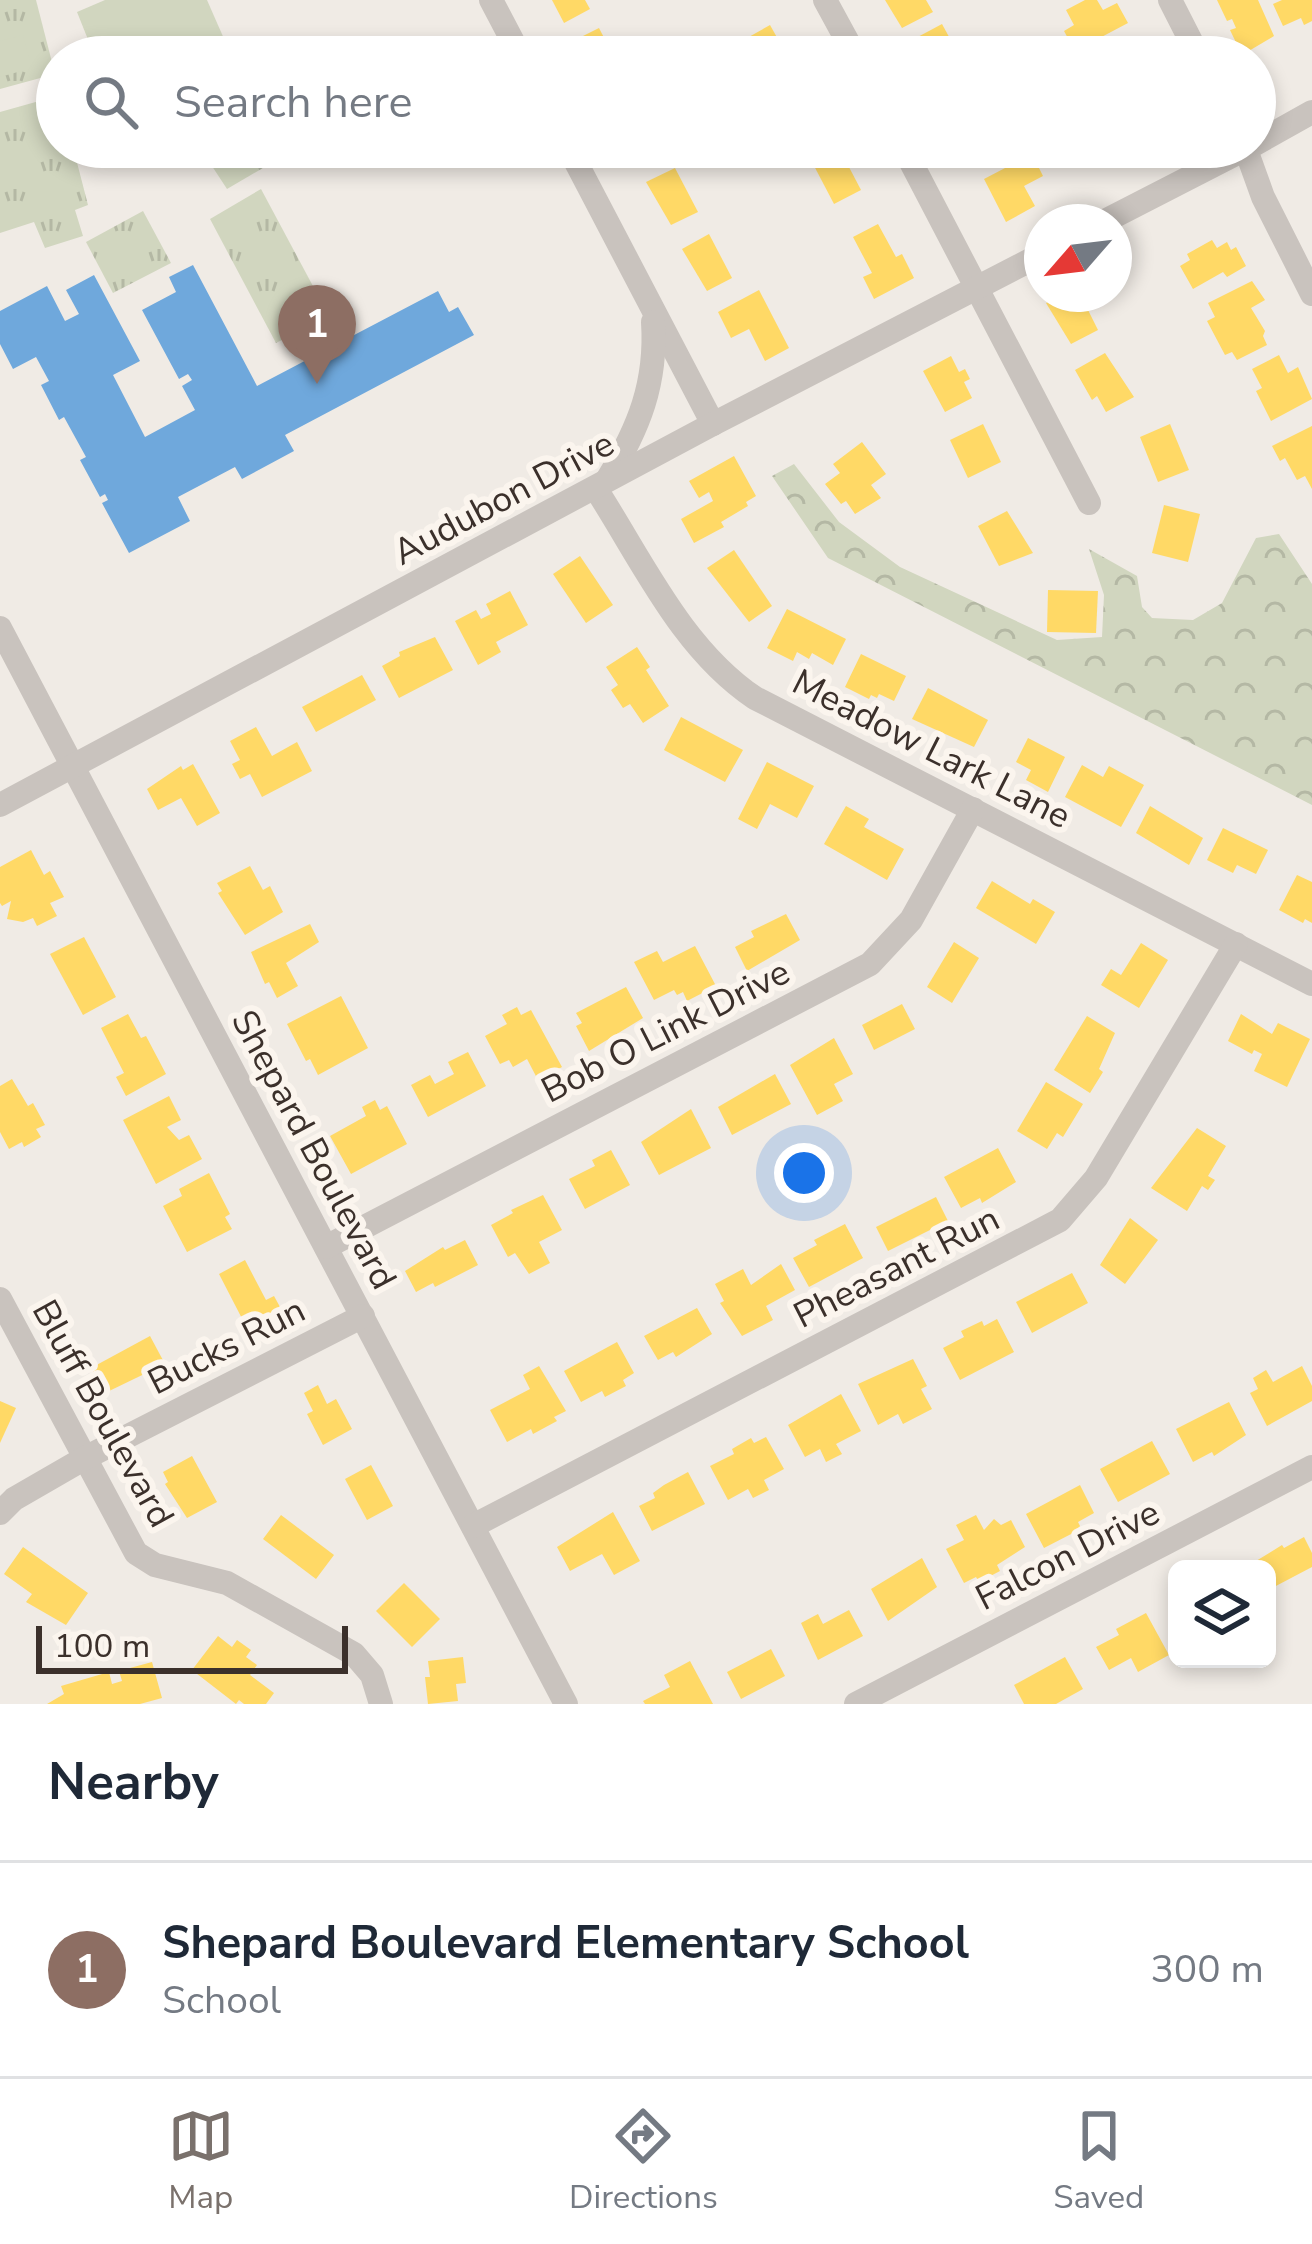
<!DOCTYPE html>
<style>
body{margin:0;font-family:"Nunito Sans",sans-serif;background:#f6f6f7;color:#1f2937}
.controls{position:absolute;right:36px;bottom:36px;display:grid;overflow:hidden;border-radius:18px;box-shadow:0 6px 18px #0003}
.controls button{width:108px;height:108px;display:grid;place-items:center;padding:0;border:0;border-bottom:3px solid #e0e1e3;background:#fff;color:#1f2937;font:60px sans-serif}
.compass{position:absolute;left:1024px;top:204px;width:108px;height:108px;border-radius:50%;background:#fff;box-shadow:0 6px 18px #0003;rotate:242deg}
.scale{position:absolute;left:36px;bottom:30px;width:312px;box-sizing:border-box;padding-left:12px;border:6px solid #3b302b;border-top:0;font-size:33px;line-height:42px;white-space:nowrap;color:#3b302b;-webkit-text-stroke:9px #fbf5ee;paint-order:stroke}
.you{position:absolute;left:804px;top:1173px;width:42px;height:42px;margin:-30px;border:9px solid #fff;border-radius:50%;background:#1a73e8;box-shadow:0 0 0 18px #1a73e833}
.badge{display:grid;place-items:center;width:78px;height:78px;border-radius:50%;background:#7a716c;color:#fff;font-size:39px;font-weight:700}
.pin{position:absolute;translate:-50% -99px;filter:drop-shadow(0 3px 6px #0008)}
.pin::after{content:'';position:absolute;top:63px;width:42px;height:36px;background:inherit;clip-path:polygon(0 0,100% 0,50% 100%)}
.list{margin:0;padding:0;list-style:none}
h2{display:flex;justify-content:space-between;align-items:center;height:156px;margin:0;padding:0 48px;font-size:51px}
h2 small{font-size:39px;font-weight:400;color:#747a83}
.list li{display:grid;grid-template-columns:78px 1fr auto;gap:36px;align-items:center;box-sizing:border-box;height:216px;padding:0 48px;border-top:3px solid #e0e1e3}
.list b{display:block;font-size:45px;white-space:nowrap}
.list p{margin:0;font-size:39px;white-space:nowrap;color:#747a83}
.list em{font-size:39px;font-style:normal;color:#747a83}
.icon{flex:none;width:66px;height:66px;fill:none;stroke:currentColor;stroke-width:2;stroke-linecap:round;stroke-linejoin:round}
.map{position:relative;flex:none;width:1312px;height:1704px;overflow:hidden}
.search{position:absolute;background:#fff;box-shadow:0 6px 18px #0003;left:36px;right:36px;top:36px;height:132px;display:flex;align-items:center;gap:30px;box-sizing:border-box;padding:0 42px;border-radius:66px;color:#747a83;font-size:45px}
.sheet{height:372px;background:#fff}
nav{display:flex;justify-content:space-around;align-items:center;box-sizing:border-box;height:168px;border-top:3px solid #e0e1e3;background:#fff;font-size:33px;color:#747a83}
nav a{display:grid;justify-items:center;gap:6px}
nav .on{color:#7a716c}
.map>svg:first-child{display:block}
.grass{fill:url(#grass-tufts)}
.forest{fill:url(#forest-crowns)}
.pitch{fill:#d1d6bf}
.homes{fill:#ffd966}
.schools{fill:#6fa8dc}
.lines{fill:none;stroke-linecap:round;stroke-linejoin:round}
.minor{stroke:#c9c3be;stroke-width:24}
.labels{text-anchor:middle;stroke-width:12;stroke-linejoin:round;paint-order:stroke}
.street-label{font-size:36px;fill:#3b302b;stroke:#fbf5ee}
</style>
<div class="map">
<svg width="1312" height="1704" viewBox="0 0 1312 1704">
<defs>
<pattern id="grass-tufts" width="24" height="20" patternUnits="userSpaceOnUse" patternTransform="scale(3)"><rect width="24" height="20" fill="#d1d6bf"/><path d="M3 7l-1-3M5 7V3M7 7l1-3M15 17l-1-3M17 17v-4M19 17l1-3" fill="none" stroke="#b4b8a4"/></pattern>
<pattern id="forest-crowns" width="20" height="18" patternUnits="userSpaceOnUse" patternTransform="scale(3)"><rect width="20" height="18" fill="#d1d6bf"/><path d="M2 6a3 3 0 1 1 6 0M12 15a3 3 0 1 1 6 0" fill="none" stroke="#b4b8a4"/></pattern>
</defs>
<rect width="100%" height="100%" fill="#f0ebe5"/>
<!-- grass -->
<g class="grass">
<path d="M0 0H36L55 74 0 89Z"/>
<path d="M57 96V147H73L88 205 75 210 83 236 45 248 34 222 0 233V112Z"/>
<path d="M224 147H252L263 168 227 189 208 160Z"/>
<path d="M261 189 329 316 276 343 210 219Z"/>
<path d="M143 211 171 263 113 293 86 242Z"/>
</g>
<!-- forest -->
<path class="forest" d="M794 464 839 522 900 567 1057 640 1102 637 1104 595 1089 549 1137 576 1142 607 1152 618 1193 620 1222 603 1256 538 1279 534 1312 584V805L828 558 772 476Z"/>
<!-- pitch -->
<g class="pitch">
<path d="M105 0H207L232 57H95L77 12Z"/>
<path d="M23 35 32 68 0 77V41Z"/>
</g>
<!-- homes -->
<g class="homes">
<path d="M552 0H585L590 9 564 23Z"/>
<path d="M885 0H926L933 12 902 28Z"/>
<path d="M1085 0H1097L1103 10 1117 3 1128 23 1075 51 1064 31 1074 25 1066 10Z"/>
<path d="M1217 0H1258L1274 36 1242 55 1230 30 1236 28 1232 19 1227 21Z"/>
<path d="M1282 0H1312V21L1304 25 1301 18 1283 26 1273 4Z"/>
<path d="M942 24 960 57H924L914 39Z"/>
<path d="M770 25 779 41 785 38 794 57H757L747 38Z"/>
<path d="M599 28 614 57H589L579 38Z"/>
<path d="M1137 39 1147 57H1103Z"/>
<path d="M634 147H667L641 161Z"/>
<path d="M964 147H1003L972 163Z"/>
<path d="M839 148 861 190 834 204 812 162Z"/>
<path d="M1032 154 1043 176 1024 186 1035 206 1006 222 984 179Z"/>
<path d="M675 168 698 212 671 225 646 182Z"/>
<path d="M878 224 896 257 902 254 914 278 874 299 863 277 872 273 853 237Z"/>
<path d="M709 234 732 278 707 291 682 249Z"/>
<path d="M1212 240 1217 248 1227 242 1231 250 1236 247 1246 266 1227 277 1223 272 1193 289 1180 266 1190 260 1187 254Z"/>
<path d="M1252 281 1265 300 1251 308 1265 331 1263 336 1267 345 1237 360 1232 352 1225 355 1207 321 1215 317 1208 303Z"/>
<path d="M759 290 789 348 765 361 749 329 731 338 718 312Z"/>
<path d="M1064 294H1080L1098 330 1071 344 1046 303Z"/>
<path d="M1105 353 1134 397 1106 412 1097 396 1092 400 1075 370Z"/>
<path d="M1279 355 1288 373 1298 367 1312 399 1271 421 1256 391 1262 388 1252 369Z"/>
<path d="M951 356 959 372 965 369 970 379 964 382 972 398 945 412 923 371Z"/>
<path d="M983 424 1001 462 968 478 950 440Z"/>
<path d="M1170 424 1189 470 1158 482 1140 437Z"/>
<path d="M1312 426V489L1305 476 1297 480 1285 458 1280 461 1272 446Z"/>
<path d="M862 442 886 474 871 485 881 498 855 514 846 501 841 504 825 484 840 473 833 464Z"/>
<path d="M734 456 756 496 746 502 748 506 721 522 724 527 694 543 681 519 713 501 709 492 699 498 689 481Z"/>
<path d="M1164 505 1200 514 1188 562 1152 553Z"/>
<path d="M1007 511 1033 553 999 566 978 526Z"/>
<path d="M734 550 772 606 749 622 707 568Z"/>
<path d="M580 556 613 605 586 623 553 574Z"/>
<path d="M1048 590 1098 591 1096 633 1047 632Z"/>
<path d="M510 591 528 625 496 642 501 652 478 665 455 621 476 610 481 619 491 614 486 604Z"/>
<path d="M787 609 846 639 833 665 812 653 809 659 797 652 793 661 767 648Z"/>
<path d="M435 637 453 670 399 698 382 666 400 656 399 652Z"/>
<path d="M637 647 650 667 646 670 669 706 643 723 630 704 623 708 611 690 618 685 606 667Z"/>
<path d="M861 654 906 676 894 701 879 694 877 698 871 695 869 699 845 687Z"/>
<path d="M362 675 376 700 316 732 302 707Z"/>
<path d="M928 688 988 720 974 747 912 719Z"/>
<path d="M681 717 743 750 725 782 664 750Z"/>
<path d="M256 727 272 756 297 742 312 771 262 797 250 774 240 779 232 764 240 760 230 741Z"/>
<path d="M1028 738 1065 757 1048 792 1026 780 1031 770 1016 762Z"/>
<path d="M767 762 814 786 797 818 770 804 757 829 738 819Z"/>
<path d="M193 764 220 813 197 826 181 798 158 810 147 789 181 766 183 770Z"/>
<path d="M1082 765 1103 777 1109 766 1144 785 1121 827 1065 797Z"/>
<path d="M846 806 869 819 864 827 904 849 887 880 824 844Z"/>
<path d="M1150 806 1203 838 1189 865 1136 833Z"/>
<path d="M1223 828 1268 850 1256 874 1237 865 1233 873 1207 860Z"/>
<path d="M31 850 44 875 50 871 64 897 50 903 57 916 37 926 33 918 23 922 7 919 11 901 2 906 0 903V867Z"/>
<path d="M250 866 263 890 270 886 283 912 245 935 218 893 222 891 217 883Z"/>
<path d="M1297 875 1312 882V923L1305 919 1303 923 1279 910Z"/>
<path d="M992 881 1030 904 1033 899 1055 912 1036 944 976 908Z"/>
<path d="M786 914 800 940 747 971 735 947 754 937 751 931Z"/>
<path d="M310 924 319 942 286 963 298 986 277 998 269 982 265 984 251 952Z"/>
<path d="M84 937 116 997 83 1015 50 954Z"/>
<path d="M954 942 979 958 952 1003 927 987Z"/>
<path d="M1141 943 1168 960 1139 1008 1101 985 1111 969 1121 975Z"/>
<path d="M695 946 716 986 687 1001 683 992 677 995 674 990 654 1000 634 962 657 951 663 962Z"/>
<path d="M626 987 643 1018 589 1051 576 1026 582 1023 576 1013Z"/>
<path d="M341 996 368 1048 318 1075 310 1059 306 1061 287 1024Z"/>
<path d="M902 1004 915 1029 874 1050 862 1025Z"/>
<path d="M517 1007 521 1015 531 1010 562 1067 538 1080 527 1059 513 1067 509 1060 500 1064 485 1036 507 1024 502 1015Z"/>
<path d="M128 1014 141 1038 146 1036 166 1074 126 1096 116 1077 124 1073 101 1028Z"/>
<path d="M1241 1014 1272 1034 1278 1023 1310 1039 1287 1087 1254 1071 1262 1054 1254 1050 1252 1054 1228 1041Z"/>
<path d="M1087 1016 1115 1033 1099 1069 1103 1072 1090 1093 1054 1070Z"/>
<path d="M834 1038 853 1074 834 1084 843 1101 817 1115 790 1065Z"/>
<path d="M468 1052 486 1086 428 1117 411 1085 430 1075 435 1084 454 1074 448 1062Z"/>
<path d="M775 1074 791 1104 732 1135 718 1107Z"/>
<path d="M12 1079 28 1106 33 1103 45 1125 36 1129 41 1137 24 1147 22 1142 9 1149 0 1132V1086Z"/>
<path d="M1046 1082 1083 1104 1063 1137 1057 1133 1047 1149 1017 1131Z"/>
<path d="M169 1096 181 1120 167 1127 179 1140 189 1135 202 1159 156 1184 123 1120Z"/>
<path d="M375 1100 380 1110 387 1106 407 1144 351 1174 330 1136 366 1116 362 1107Z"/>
<path d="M691 1109 711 1148 659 1175 641 1142Z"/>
<path d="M1197 1128 1226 1146 1208 1176 1215 1180 1208 1190 1202 1186 1187 1211 1151 1188Z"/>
<path d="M998 1148 1016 1182 982 1203 980 1198 961 1208 944 1177Z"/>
<path d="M611 1150 630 1185 585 1209 569 1179 595 1166 592 1160Z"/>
<path d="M209 1173 230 1214 225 1217 232 1229 187 1252 163 1206 182 1196 179 1189Z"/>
<path d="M543 1195 562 1230 539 1242 550 1263 529 1274 515 1253 508 1257 491 1225 513 1213 511 1210Z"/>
<path d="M936 1197 948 1221 888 1251 876 1227Z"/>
<path d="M1130 1218 1158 1240 1125 1284 1100 1265Z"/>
<path d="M845 1224 863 1258 809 1287 793 1258 817 1245 814 1240Z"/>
<path d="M465 1240 478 1265 435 1287 433 1283 416 1292 405 1271 443 1247 445 1250Z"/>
<path d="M245 1260 266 1300 274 1296 285 1316 250 1334 219 1274Z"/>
<path d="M781 1264 795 1290 766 1306 773 1320 742 1336 720 1303 724 1301 715 1284 743 1269 751 1285Z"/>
<path d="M1072 1273 1088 1303 1032 1333 1016 1302Z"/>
<path d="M697 1308 712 1334 676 1357 673 1352 658 1360 644 1336Z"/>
<path d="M997 1319 1014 1352 960 1380 943 1348 964 1337 961 1331 982 1321 984 1326Z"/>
<path d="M150 1336 165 1364 105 1393 91 1368Z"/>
<path d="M617 1342 634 1373 623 1380 626 1386 605 1397 602 1391 581 1402 564 1371Z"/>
<path d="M913 1359 927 1386 921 1389 932 1409 903 1424 898 1414 878 1425 858 1384Z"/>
<path d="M539 1366 566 1411 554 1417 557 1421 533 1434 531 1429 507 1442 490 1410 530 1389 523 1375Z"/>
<path d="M1302 1366 1312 1386V1401L1267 1426 1250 1393 1258 1389 1253 1378 1266 1370 1273 1382Z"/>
<path d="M318 1385 327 1404 336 1399 352 1429 323 1445 307 1414 313 1411 304 1393Z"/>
<path d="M841 1394 861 1431 836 1444 842 1454 826 1462 820 1449 805 1457 788 1425Z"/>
<path d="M0 1401 16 1408 0 1443Z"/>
<path d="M1229 1402 1246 1435 1214 1456 1212 1452 1193 1462 1176 1429Z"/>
<path d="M766 1437 784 1469 764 1480 769 1490 753 1498 748 1489 728 1500 710 1466 734 1454 732 1449 751 1438 754 1443Z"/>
<path d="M1152 1441 1170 1474 1118 1502 1100 1469Z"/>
<path d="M192 1456 217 1502 187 1518 165 1484 168 1482 163 1472Z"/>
<path d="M371 1465 393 1506 367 1520 345 1479Z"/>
<path d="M688 1472 705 1504 652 1531 639 1506 655 1498 653 1493 664 1485Z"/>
<path d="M1080 1485 1094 1513 1078 1522 1080 1526 1075 1532 1044 1548 1026 1514Z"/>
<path d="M613 1512 640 1561 614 1575 602 1554 570 1571 557 1547Z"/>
<path d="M281 1515 334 1555 316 1579 263 1539Z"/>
<path d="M976 1515 984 1530 994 1519 1001 1525 1011 1520 1025 1547 997 1565 1000 1571 979 1582 976 1577 964 1583 946 1549 964 1540 956 1525Z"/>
<path d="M1304 1537 1312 1553V1567L1274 1587 1271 1581 1267 1583V1569H1243L1282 1545 1284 1548Z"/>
<path d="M23 1547 88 1593 66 1625 26 1602 32 1594 4 1574Z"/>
<path d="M922 1558 937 1587 888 1621 871 1589Z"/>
<path d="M404 1583 440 1619 412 1647 376 1611Z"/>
<path d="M849 1610 863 1636 818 1660 801 1623 818 1614 823 1624Z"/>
<path d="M1146 1613 1169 1655 1138 1672 1131 1658 1109 1670 1096 1647 1119 1635 1116 1629Z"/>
<path d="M218 1636 232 1647 237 1640 251 1650 246 1657 257 1665 250 1675 274 1693 266 1704H244L239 1700 236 1704 192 1670Z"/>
<path d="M771 1649 785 1676 741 1699 727 1672Z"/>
<path d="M463 1657 466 1683 456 1684 458 1701 428 1704 425 1677H430L428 1661Z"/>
<path d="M1065 1657 1083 1689 1056 1704H1024L1014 1685Z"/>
<path d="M690 1661 713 1704H645L643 1701 670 1687 664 1675Z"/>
<path d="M152 1662 162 1698 140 1704H47L64 1694 61 1686 109 1672 112 1684 122 1681 119 1671Z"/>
</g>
<!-- schools -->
<path class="schools" d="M193 265 257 386 438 291 449 312 458 307 474 335 285 435 294 451 242 479 235 467 178 497 190 521 129 553 102 503 108 500 105 494 100 497 80 460 86 457 64 417 59 420 41 385 49 381 36 357 13 369 0 344V311L47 286 65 321 79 314 66 290 94 275 140 361 113 375 145 437 195 410 182 386 192 380 188 374 179 379 142 310 176 292 169 277Z"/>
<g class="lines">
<!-- minor -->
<g class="minor">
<path d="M491 0 521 57"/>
<path d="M825 0 856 57"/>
<path d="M1170 0 1199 57"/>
<path d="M1255 144 1312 112"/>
<path d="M568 147 713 424"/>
<path d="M903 147 1089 503"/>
<path d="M1245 147 1263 197 1312 294"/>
<path d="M1103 222 1249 147"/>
<path d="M607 480C639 428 657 383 653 322"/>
<path d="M596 489C643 562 682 649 755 698L1312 984"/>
<path d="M0 628 566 1704"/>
<path d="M0 805 713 424 1042 254"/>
<path d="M326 1247 870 964 911 920 973 809"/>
<path d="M0 1299 136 1553 155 1565 227 1583 354 1654 372 1675 381 1704"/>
<path d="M0 1513 14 1499 85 1458 363 1316"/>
<path d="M473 1526 1060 1220 1096 1178 1236 944"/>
<path d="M856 1704 1312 1467"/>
</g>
</g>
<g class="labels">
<!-- street labels -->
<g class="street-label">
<text transform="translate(503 497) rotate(-28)" y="13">Audubon Drive</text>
<text transform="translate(932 748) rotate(27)" y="13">Meadow Lark Lane</text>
<text transform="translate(665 1030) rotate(-27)" y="13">Bob O Link Drive</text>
<text transform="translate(315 1149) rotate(62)" y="13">Shepard Boulevard</text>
<text transform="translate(896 1266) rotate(-27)" y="13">Pheasant Run</text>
<text transform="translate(226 1345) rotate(-27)" y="13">Bucks Run</text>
<text transform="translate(104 1413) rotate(61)" y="13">Bluff Boulevard</text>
<text transform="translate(1067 1554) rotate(-27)" y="13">Falcon Drive</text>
</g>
</g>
</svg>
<div class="controls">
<button><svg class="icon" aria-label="layers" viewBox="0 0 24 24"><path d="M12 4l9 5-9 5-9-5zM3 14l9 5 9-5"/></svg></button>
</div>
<svg class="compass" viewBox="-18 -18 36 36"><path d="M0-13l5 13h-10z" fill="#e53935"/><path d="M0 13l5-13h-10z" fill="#747a83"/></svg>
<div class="scale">100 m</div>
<div class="you"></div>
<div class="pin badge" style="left:317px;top:384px;background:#8d6e63">1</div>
<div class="search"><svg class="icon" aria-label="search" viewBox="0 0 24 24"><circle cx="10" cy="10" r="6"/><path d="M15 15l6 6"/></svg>Search here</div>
</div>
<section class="sheet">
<h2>Nearby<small></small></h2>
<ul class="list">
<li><span class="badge" style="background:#8d6e63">1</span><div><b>Shepard Boulevard Elementary School</b><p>School</p></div><em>300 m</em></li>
</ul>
</section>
<nav>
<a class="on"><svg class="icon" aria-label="map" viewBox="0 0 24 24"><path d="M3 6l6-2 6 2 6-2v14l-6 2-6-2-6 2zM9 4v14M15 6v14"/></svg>Map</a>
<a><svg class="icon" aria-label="directions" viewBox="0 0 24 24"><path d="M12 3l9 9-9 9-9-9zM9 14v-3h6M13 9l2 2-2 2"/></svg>Directions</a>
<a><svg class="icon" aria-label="saved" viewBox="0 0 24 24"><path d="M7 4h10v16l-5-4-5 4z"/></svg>Saved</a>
</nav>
